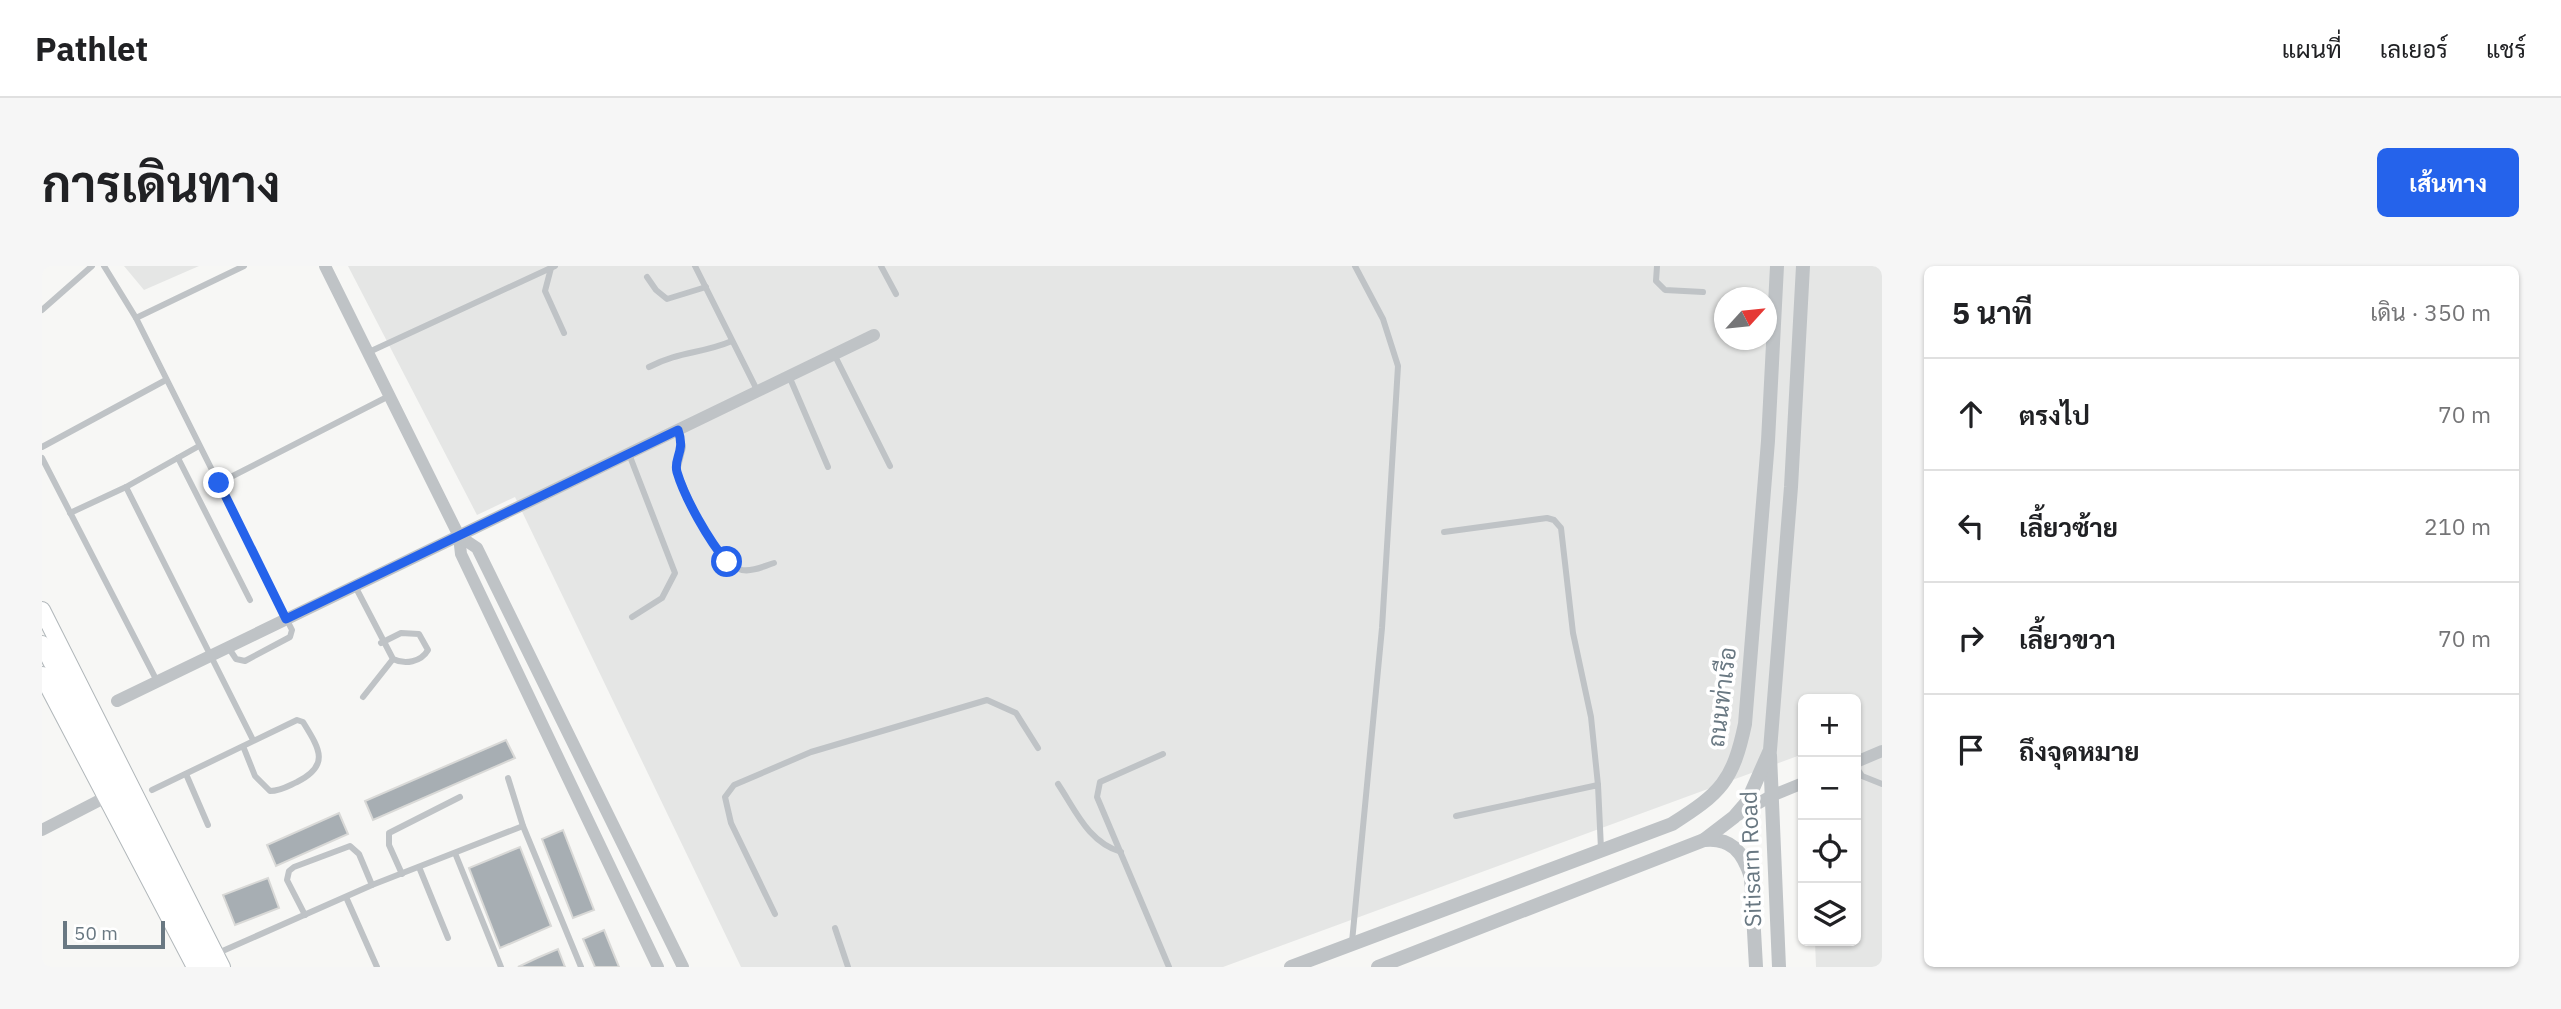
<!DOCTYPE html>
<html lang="th">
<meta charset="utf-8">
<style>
body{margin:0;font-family:"IBM Plex Sans",Sarabun,sans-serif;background:#f6f6f6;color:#202124}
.controls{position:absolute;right:21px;bottom:21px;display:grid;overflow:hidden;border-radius:10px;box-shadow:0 2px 5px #0004}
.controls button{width:63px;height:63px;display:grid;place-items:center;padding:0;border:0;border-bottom:2px solid #e0e0e0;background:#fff;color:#202124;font:35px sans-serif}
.compass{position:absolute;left:1672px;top:21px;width:63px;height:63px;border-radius:50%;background:#fff;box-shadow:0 2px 5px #0004;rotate:63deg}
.scale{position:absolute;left:21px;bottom:18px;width:102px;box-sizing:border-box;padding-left:7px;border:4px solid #697882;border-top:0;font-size:19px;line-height:24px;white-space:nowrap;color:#697882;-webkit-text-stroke:5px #fff;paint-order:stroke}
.stop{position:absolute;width:21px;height:21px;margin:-16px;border:5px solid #2563eb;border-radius:50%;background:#fff}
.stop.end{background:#2563eb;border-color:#fff;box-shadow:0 2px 7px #0008}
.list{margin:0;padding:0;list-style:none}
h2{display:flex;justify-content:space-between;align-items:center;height:91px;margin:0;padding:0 28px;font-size:30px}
h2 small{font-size:23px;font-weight:400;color:#757577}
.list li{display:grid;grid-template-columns:46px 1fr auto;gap:21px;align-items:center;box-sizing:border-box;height:112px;padding:0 28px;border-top:2px solid #e0e0e0}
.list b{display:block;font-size:26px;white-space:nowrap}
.list em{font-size:23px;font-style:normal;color:#757577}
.icon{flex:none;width:38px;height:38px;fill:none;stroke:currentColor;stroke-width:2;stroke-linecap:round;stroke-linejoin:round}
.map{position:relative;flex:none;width:1840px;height:701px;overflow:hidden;border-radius:10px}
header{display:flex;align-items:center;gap:42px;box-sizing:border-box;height:98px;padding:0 35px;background:#fff;border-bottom:2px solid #e0e0e0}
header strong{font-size:33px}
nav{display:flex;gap:38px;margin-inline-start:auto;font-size:24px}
.intro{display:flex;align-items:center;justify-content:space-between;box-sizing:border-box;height:168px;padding:0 42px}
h1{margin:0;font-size:49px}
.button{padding:18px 32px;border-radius:10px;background:#2563eb;color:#fff;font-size:24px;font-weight:700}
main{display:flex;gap:42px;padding:0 42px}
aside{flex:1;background:#fff;border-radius:10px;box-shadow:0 2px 5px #0004}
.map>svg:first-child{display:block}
.built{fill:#e5e6e5;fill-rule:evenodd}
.building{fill:#a7aeb3;stroke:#d9d9d7;stroke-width:2}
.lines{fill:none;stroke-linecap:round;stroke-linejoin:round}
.secondary-casing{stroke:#b1b7ba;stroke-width:18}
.service{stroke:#bfc3c6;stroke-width:6}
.minor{stroke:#bfc3c6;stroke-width:12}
.tertiary{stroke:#bfc3c6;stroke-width:14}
.secondary{stroke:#fff;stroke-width:16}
.route{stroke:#2563eb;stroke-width:9}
.labels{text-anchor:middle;stroke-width:7;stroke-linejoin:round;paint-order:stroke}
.street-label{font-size:23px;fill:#697882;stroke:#fff}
</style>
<header>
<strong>Pathlet</strong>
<nav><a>แผนที่</a><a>เลเยอร์</a><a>แชร์</a></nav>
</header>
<div class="intro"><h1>การเดินทาง</h1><a class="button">เส้นทาง</a></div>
<main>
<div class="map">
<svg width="1840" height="701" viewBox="0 0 1840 701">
<rect width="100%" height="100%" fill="#f7f7f5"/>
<!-- built -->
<g class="built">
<path d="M82 0H157L102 24Z"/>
<path d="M306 0H1840V701H1774L1773 675H1814V433H1761V488L1181 701H699L473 231 435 249ZM1682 32H1724V74H1682Z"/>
</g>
<!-- building -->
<g class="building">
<path d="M464 474 473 492 331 554 323 535Z"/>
<path d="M297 547 306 568 234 600 225 579Z"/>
<path d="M521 564 552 644 531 652 500 573Z"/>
<path d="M478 581 509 660 458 682 427 602Z"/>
<path d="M226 612 237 642 193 659 181 629Z"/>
<path d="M562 664 577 701H553L541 673Z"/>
<path d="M516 683 523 701H476L495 692Z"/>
</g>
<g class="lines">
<!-- secondary casing -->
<g class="secondary-casing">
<g id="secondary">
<path d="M0 344 180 701"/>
<path d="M0 378 168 701"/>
<path d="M0 409 153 701"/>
</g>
</g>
<!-- service -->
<g class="service">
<path d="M62 0 94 52 250 364 248 371 203 395 194 393 186 381"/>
<path d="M653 0 716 126"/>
<path d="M839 0 854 28"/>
<path d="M1615 0 1614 15 1623 24 1661 26"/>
<path d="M509 2 503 25 522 67"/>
<path d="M605 11 614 24 625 33 664 21"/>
<path d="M0 44 50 0"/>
<path d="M94 52 202 0"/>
<path d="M327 86 513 0"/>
<path d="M792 88 848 200"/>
<path d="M607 101C638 85 659 88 690 75"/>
<path d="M747 110 786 201"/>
<path d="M636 164 641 181 635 205C646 230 672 298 700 304 711 306 722 300 732 297"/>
<path d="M157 180 84 221 211 474"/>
<path d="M0 181 122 115"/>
<path d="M587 188 633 307 620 332 590 351"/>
<path d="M0 192 115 415"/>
<path d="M136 192 208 334"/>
<path d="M177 217 347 130"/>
<path d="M28 247 84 221"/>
<path d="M1402 266 1505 252 1512 254 1519 262 1531 367 1549 451 1556 519"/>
<path d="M313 320 351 393C363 399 379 396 386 384L377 368 359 367 339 377"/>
<path d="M321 431 351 393"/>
<path d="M1121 488 1058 516 1055 531 1127 701"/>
<path d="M1814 501 1820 510 1840 518"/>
<path d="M144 508 166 559"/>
<path d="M466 512 481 560 539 701"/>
<path d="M1016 518C1034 545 1046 576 1079 586"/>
<path d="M110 524 255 454 261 456C277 482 289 499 255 516 246 520 239 525 228 525L213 510 201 480"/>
<path d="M1414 550 1556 519 1559 583"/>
<path d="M413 587 459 701"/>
<path d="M377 601 406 672"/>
<path d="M360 608 347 579V567L418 531"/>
<path d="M304 631 335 701"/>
<path d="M733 648 689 557 683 531 692 519 769 486 945 434 974 447 996 482"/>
<path d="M263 649 245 614 247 605 252 601 308 580 317 588 330 619"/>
<path d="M793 662 806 701"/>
<path d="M1310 676 1340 362 1356 100 1341 53 1313 0"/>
<path d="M176 687 330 619 481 560"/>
</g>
<!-- minor -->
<g class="minor">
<path d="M283 0 417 270 419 288 616 701"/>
<path d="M417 270 435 282 641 701"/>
<path d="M75 435 832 69"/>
<path d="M1814 496 1840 485"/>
<path d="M1696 549 1729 530 1761 517"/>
<path d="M0 564 62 532"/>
</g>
<!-- tertiary -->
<g class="tertiary">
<path d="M1728 489 1737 701"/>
<path d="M1662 574C1689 571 1701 586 1709 611L1714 701"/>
<path d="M1249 701 1630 558C1679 527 1691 515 1703 458L1726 175 1735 0"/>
<path d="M1336 701 1662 574 1692 551 1705 536 1728 484 1749 221 1761 0"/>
</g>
<!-- secondary -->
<use href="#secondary" class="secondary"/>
</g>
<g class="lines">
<!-- route -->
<path class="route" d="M177 217 244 353 636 164C644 186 631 192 635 206 643 233 667 275 685 296"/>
</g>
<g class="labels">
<!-- street labels -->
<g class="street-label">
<text transform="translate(1680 431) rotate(-83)" y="8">ถนนท่าเรือ</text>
<text transform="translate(1709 593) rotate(-92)" y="8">Sitisarn Road</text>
</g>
</g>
</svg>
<div class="controls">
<button>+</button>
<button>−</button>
<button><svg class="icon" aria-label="locate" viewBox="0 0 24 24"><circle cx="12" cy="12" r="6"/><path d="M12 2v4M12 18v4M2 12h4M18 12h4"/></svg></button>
<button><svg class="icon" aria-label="layers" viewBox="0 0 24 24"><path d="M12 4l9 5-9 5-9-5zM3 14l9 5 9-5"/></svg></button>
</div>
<svg class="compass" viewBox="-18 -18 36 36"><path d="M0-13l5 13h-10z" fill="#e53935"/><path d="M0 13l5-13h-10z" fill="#757577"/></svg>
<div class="scale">50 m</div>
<div class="stop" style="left:685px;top:296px"></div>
<div class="stop end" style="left:177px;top:217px"></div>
</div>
<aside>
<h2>5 นาที<small>เดิน · 350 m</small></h2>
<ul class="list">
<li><svg class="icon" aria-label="ahead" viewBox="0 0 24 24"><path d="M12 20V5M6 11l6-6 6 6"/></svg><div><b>ตรงไป</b></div><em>70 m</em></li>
<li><svg class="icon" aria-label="left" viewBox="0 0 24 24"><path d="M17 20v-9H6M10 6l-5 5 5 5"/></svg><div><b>เลี้ยวซ้าย</b></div><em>210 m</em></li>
<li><svg class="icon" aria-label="right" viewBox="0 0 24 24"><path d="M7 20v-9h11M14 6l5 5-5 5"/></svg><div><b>เลี้ยวขวา</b></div><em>70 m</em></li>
<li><svg class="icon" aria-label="arrive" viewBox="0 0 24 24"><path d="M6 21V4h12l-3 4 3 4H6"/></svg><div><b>ถึงจุดหมาย</b></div></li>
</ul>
</aside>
</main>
